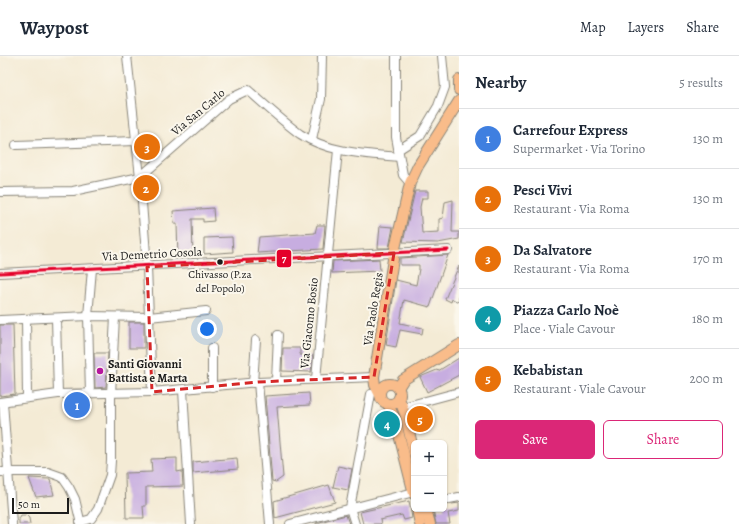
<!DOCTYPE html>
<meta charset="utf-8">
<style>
body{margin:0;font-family:Alegreya,serif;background:#f6f6f7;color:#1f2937}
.controls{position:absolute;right:12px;bottom:12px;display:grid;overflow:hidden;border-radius:6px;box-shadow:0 1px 3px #0004}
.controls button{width:36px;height:36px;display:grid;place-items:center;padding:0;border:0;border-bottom:1px solid #e0e1e3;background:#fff;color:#1f2937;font:20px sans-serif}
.scale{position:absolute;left:12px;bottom:10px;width:57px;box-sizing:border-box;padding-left:4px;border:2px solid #1c1c1c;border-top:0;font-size:11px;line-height:14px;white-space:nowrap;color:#1c1c1c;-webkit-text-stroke:3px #fbf7ec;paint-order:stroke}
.you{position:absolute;left:207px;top:273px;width:14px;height:14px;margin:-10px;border:3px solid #fff;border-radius:50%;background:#1a73e8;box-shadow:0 0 0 6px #1a73e833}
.badge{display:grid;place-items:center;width:26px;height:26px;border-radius:50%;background:#db2777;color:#fff;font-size:13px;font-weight:700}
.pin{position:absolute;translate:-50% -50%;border:2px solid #fff;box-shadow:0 1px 4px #0006}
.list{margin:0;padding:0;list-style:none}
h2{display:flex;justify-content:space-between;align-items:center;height:52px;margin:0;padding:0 16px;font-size:17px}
h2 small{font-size:13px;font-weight:400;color:#747a83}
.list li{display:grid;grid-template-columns:26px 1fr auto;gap:12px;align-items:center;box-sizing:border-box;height:60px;padding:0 16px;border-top:1px solid #e0e1e3}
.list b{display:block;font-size:15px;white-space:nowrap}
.list p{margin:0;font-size:13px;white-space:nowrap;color:#747a83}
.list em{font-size:13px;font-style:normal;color:#747a83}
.actions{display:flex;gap:8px;padding:12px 16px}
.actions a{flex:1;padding:9px 0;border:1px solid #db2777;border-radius:6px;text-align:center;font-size:14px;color:#db2777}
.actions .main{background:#db2777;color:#fff}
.map{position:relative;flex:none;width:459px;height:468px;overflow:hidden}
header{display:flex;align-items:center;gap:24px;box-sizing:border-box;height:56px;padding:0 20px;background:#fff;border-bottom:1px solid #e0e1e3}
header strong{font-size:19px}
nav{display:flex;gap:22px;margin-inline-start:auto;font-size:14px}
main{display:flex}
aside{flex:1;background:#fff}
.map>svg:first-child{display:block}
.building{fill:#c7ade0}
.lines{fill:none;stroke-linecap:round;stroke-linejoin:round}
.minor-casing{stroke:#888478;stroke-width:10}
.major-casing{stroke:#888478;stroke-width:12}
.minor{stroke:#fff;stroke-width:8}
.major{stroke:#f9bc8a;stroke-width:10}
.bus-1-casing{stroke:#fbf7ec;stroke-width:6}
.bus-1{stroke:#e4002b;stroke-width:3}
.marked{fill:none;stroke:#d62828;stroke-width:3;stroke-dasharray:8 5;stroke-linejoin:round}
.bus-dot{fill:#1c1c1c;stroke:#fbf7ec;stroke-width:1.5}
.poi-dot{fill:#b5179e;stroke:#fbf7ec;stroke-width:1.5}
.labels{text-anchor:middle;stroke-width:4;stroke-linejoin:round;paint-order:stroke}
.bus-label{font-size:11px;fill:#1c1c1c;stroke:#fbf7ec}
.street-label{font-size:12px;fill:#1c1c1c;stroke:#fbf7ec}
.poi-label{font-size:12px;font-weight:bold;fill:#1c1c1c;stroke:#fbf7ec;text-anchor:start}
.line-badge{stroke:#fbf7ec;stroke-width:1.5}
.badge-label{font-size:11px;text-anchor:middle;font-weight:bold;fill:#fff}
</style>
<header>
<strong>Waypost</strong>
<nav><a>Map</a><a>Layers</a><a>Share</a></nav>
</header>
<main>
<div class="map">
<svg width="459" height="468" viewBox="0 0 459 468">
<rect width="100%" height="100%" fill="#fbf7ec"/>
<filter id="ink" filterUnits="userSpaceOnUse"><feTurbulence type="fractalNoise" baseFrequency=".025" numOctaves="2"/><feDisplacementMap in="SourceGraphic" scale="8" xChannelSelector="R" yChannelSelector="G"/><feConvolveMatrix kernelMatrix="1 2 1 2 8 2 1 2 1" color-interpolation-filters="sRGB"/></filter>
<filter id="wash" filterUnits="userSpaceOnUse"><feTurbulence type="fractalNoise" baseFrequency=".012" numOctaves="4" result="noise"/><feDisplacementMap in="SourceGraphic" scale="16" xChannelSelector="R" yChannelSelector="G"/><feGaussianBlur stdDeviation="0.9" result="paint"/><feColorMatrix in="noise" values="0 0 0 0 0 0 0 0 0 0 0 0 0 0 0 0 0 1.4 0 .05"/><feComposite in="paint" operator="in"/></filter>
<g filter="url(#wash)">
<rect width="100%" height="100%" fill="#f4ebd5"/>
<g id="blocks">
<!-- building -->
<g class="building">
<path d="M415 135H428V142H422L420 151 422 177 439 176V163L443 162 445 146 453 144 452 176H459V183L438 187 403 186Z"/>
<path d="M213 152 214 165 203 166V163H192L193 200 178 202 177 168H174L173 155Z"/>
<path d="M317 169H325L323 193 257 197 259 181 315 177Z"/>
<path d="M380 170 393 171 389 192H378Z"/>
<path d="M232 181 233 196 204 198V182Z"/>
<path d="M448 199 430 251 404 244 400 267 423 272 422 278 400 274 396 291 386 289 396 224 416 229 419 213V209H400V202Z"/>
<path d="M379 203 380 215 332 217 333 205Z"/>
<path d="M459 209V246L452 243 451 246 445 243Z"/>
<rect x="129" y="266" width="15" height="26"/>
<path d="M0 269H13L15 338 0 340Z"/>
<path d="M283 292H300V299L313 300 311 316 282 315Z"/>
<path d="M94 297H108L106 331 95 332Z"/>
<path d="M459 302V319L427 336 420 321 437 314 438 315Z"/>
<path d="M309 337 310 349 277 351 283 421 276 426 272 425 265 340Z"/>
<path d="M177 402V416L182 415 183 430 146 431V450H143L144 462H126L125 417 152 416 151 403Z"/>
<path d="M237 402 238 413 193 417V406Z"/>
<path d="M338 410 352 413 348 434 333 431Z"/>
<path d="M29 422 50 423 54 439 36 441Z"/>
<path d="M329 429 335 446 275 462 274 445Z"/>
<path d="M409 445 412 462 404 464 402 459 380 464 381 468H363L360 456Z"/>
<path d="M459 447V455L448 457 450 468H436L433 453H444V449Z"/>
<path d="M21 459H26L29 462 30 468H19V463Z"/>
<path d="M346 459 349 468H316V467Z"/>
</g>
</g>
</g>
<g filter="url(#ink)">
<use href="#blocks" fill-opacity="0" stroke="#888478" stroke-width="1"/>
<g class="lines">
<!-- minor casing -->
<g class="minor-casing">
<g id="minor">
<path d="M127 0 140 121 147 211 152 336"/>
<path d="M396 0V81L403 119 410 127"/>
<path d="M312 83 321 43 322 0"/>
<path d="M16 89 136 85"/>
<path d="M398 94 420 80 438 50 445 31 442 0"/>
<path d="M0 136 73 135 140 121 229 43 248 34C265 49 282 65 300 78 329 97 366 98 399 101"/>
<path d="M0 217 448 194"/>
<path d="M56 262 58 338"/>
<path d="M26 263 27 341"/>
<path d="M0 264 88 260 149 261 206 255"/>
<path d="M316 323 338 94"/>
<path d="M276 325 278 279"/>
<path d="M258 326 270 468"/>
<path d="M253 327 256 284"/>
<path d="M212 331V292"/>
<path d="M183 334 191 468"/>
<path d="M90 338 88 260 92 213"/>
<path d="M0 346 58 338 152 336 258 326 374 321"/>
<path d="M3 346 12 468"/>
<path d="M403 351 459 336"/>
<path d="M0 416H48L62 421 69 431 75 443 81 468"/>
<path d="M444 444 459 441"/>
<path d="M80 466 91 463 98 453 110 419 111 405V338L115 261"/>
<path d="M290 468 414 436"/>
<path d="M355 468 350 452 371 338"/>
</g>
</g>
<!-- major casing -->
<g class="major-casing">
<g id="major">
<path d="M459 24V34"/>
<circle cx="390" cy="338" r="10"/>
<path d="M398 332 403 324 459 289"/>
<path d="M379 337 375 329 374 321 394 197 410 127 418 110 459 45"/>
<path d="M399 342 405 358 414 397"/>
<path d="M388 348 395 363 414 438"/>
<path d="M417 453 420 468"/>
<path d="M426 453 430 468"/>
</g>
</g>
<!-- minor -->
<use href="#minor" class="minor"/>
<!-- major -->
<use href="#major" class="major"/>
<!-- bus-1 casing -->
<g class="bus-1-casing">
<path id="bus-1" d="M0 217 448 194"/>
</g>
<!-- bus-1 -->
<use href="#bus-1" class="bus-1"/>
</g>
</g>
<!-- marked area -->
<path class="marked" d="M394 197 374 321 258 326 152 336 147 211Z"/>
<!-- markers -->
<circle class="bus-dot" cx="220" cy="206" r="3.5"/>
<circle class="poi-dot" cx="100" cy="315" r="4"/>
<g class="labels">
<!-- bus labels -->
<g class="bus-label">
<text x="220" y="222">Chivasso (P.za<tspan x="220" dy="14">del Popolo)</tspan></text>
</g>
<!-- street labels -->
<g class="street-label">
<text transform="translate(198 56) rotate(-40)" y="4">Via San Carlo</text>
<text transform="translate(152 198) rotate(-3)" y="4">Via Demetrio Cosola</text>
<text transform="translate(373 253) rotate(-81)" y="4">Via Paolo Regis</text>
<text transform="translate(309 267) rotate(-84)" y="4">Via Giacomo Bosio</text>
</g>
<!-- poi labels -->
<g class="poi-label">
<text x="108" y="312">Santi Giovanni<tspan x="108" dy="14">Battista e Marta</tspan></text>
</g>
</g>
<rect class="line-badge" x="276" y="193" width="16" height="19" rx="4" fill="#e4002b"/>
<g class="badge-label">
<text x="284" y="206">7</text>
</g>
</svg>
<div class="controls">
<button>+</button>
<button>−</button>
</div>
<div class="scale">50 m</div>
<div class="you"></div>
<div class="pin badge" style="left:77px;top:349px;background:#3f7fe0">1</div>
<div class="pin badge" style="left:146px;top:132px;background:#e8710a">2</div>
<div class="pin badge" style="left:147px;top:91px;background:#e8710a">3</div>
<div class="pin badge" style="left:387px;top:368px;background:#0f9aa8">4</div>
<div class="pin badge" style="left:420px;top:363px;background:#e8710a">5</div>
</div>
<aside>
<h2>Nearby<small>5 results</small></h2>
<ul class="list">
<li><span class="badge" style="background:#3f7fe0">1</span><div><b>Carrefour Express</b><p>Supermarket · Via Torino</p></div><em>130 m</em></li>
<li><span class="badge" style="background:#e8710a">2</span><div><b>Pesci Vivi</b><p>Restaurant · Via Roma</p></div><em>130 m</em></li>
<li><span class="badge" style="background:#e8710a">3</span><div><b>Da Salvatore</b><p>Restaurant · Via Roma</p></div><em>170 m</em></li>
<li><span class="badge" style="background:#0f9aa8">4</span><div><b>Piazza Carlo Noè</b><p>Place · Viale Cavour</p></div><em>180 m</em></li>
<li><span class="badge" style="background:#e8710a">5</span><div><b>Kebabistan</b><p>Restaurant · Viale Cavour</p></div><em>200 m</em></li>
</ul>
<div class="actions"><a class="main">Save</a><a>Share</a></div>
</aside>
</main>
